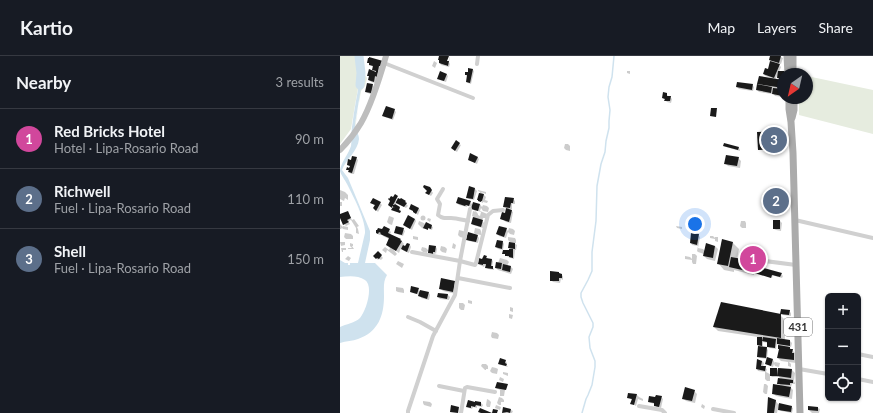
<!DOCTYPE html>
<meta charset="utf-8">
<style>
body{margin:0;font-family:Lato,sans-serif;background:#242831;color:#f1f3f6}
.controls{position:absolute;right:12px;bottom:12px;display:grid;overflow:hidden;border-radius:6px;box-shadow:0 1px 3px #0004}
.controls button{width:36px;height:36px;display:grid;place-items:center;padding:0;border:0;border-bottom:1px solid #363941;background:#171b24;color:#f1f3f6;font:20px sans-serif}
.compass{position:absolute;left:437px;top:12px;width:36px;height:36px;border-radius:50%;background:#171b24;box-shadow:0 1px 3px #0004;rotate:214deg}
.you{position:absolute;left:355px;top:168px;width:14px;height:14px;margin:-10px;border:3px solid #fff;border-radius:50%;background:#1a73e8;box-shadow:0 0 0 6px #1a73e833}
.badge{display:grid;place-items:center;width:26px;height:26px;border-radius:50%;background:#2563eb;color:#fff;font-size:13px;font-weight:700}
.pin{position:absolute;translate:-50% -50%;border:2px solid #fff;box-shadow:0 1px 4px #0006}
.list{margin:0;padding:0;list-style:none}
h2{display:flex;justify-content:space-between;align-items:center;height:52px;margin:0;padding:0 16px;font-size:17px}
h2 small{font-size:13px;font-weight:400;color:#9ea1a6}
.list li{display:grid;grid-template-columns:26px 1fr auto;gap:12px;align-items:center;box-sizing:border-box;height:60px;padding:0 16px;border-top:1px solid #363941}
.list b{display:block;font-size:15px;white-space:nowrap}
.list p{margin:0;font-size:13px;white-space:nowrap;color:#9ea1a6}
.list em{font-size:13px;font-style:normal;color:#9ea1a6}
.icon{flex:none;width:22px;height:22px;fill:none;stroke:currentColor;stroke-width:2;stroke-linecap:round;stroke-linejoin:round}
.map{position:relative;flex:none;width:533px;height:357px;overflow:hidden}
header{display:flex;align-items:center;gap:24px;box-sizing:border-box;height:56px;padding:0 20px;background:#171b24;border-bottom:1px solid #363941}
header strong{font-size:19px}
nav{display:flex;gap:22px;margin-inline-start:auto;font-size:14px}
main{display:flex}
aside{flex:1;background:#171b24}
.map>svg:first-child{display:block}
.green{fill:#e6ecdf}
.water{fill:#cfe2ee}
.shadow{fill:#0003;fill-rule:evenodd}
.lines{fill:none;stroke-linecap:round;stroke-linejoin:round}
.stream{stroke:#cfe2ee;stroke-width:1.5}
.river{stroke:#cfe2ee;stroke-width:9}
.building{fill:#1a1a1a}
.street{stroke:#d0d0d0;stroke-width:4}
.secondary{stroke:#bdbdbd;stroke-width:6}
.primary{stroke:#ababab;stroke-width:7}
.labels{text-anchor:middle;stroke-width:4;stroke-linejoin:round;paint-order:stroke}
.shield{fill:#fff;stroke:#707070;stroke-width:1}
.shield-label{font-size:11px;font-weight:bold;fill:#333}
</style>
<header>
<strong>Kartio</strong>
<nav><a>Map</a><a>Layers</a><a>Share</a></nav>
</header>
<main>
<aside>
<h2>Nearby<small>3 results</small></h2>
<ul class="list">
<li><span class="badge" style="background:#d1479c">1</span><div><b>Red Bricks Hotel</b><p>Hotel · Lipa-Rosario Road</p></div><em>90 m</em></li>
<li><span class="badge" style="background:#5c6f8a">2</span><div><b>Richwell</b><p>Fuel · Lipa-Rosario Road</p></div><em>110 m</em></li>
<li><span class="badge" style="background:#5c6f8a">3</span><div><b>Shell</b><p>Fuel · Lipa-Rosario Road</p></div><em>150 m</em></li>
</ul>
</aside>
<div class="map">
<svg width="533" height="357" viewBox="0 0 533 357">
<rect width="100%" height="100%" fill="#fff"/>
<!-- green -->
<g class="green">
<path d="M0 0H22L23 17 27 22 25 30 21 35 15 72V68L19 48 20 22 15 49 11 73 0 88Z"/>
<path d="M467 20 533 34V78L459 59V42H467Z"/>
</g>
<!-- water -->
<path class="water" d="M21 17 22 26 15 68C15 73 19 78 19 83 18 95 6 103 2 114L8 122 30 175V184L25 207H35L47 219C43 225 44 233 44 240 44 260 38 276 18 283 13 285 6 285 0 287V271C6 268 15 267 20 262 26 255 34 230 25 224 18 219 8 220 0 221V204L5 207H8V209H10V207H18L25 177C26 164 13 140 7 128 5 124 1 119 0 115 0 108 9 97 11 90 12 84 11 78 12 71 14 53 18 35 21 17Z"/>
<!-- shadow -->
<g class="shadow">
<path d="M100 0H108L105 9 107 10 110 0V1L109 6 110 8 109 11 101 9 100 7Z"/>
<path d="M431 0H439L443 2 441 8 437 7 441 11 439 16H444L446 18H443V41L435 40 433 37 432 38 419 36 417 34 421 30 418 27 432 23V22L425 20 424 18 428 14 431 5 430 4ZM437 20 442 25 435 24Z"/>
<path d="M94 5 97 7 95 12 92 10Z"/>
<path d="M28 6 45 9 41 17 37 16 40 20 35 27 31 26 29 24 30 21 28 20 37 17 33 13 34 12Z"/>
<path d="M132 13 134 15 131 28 128 27 127 26 128 21 126 19Z"/>
<path d="M287 15H290V18L287 17Z"/>
<path d="M107 19 108 20 106 26 100 24 98 22Z"/>
<path d="M32 29 34 31 32 39 26 36Z"/>
<path d="M412 29 414 31 413 35 399 33 397 31Z"/>
<path d="M326 38 328 40V41H330L332 43 331 47 327 46 323 42Z"/>
<path d="M54 54 56 56 53 64 45 61 43 59Z"/>
<path d="M119 88 121 89 117 96 114 94Z"/>
<path d="M225 88H228L230 90V95L226 94 224 92Z"/>
<path d="M384 90 399 92 400 94V95L386 91Z"/>
<path d="M137 101 139 103 137 108 131 105Z"/>
<path d="M16 102 18 104 14 118H11L7 113 11 111 8 109Z"/>
<path d="M398 102 401 105 400 112 388 110 385 107Z"/>
<path d="M130 132 135 133 137 135 134 144 129 143 127 141Z"/>
<path d="M0 134 5 136 8 139V144L5 142 4 145 0 143Z"/>
<path d="M91 134 93 137 91 140 86 137Z"/>
<path d="M138 134 146 136V138L141 136 146 141 145 144 148 145 147 147 143 146V147L139 145 138 144 140 136 138 135Z"/>
<path d="M173 143 175 145V148H172V153H169L173 156 171 167 166 166 161 162 166 158 167 152 164 150Z"/>
<path d="M56 144 57 145 65 146 68 150 66 152 57 147 55 149 60 152 59 155 60 157 53 154V152L49 149 54 150 51 146Z"/>
<rect x="0" y="146" width="2" height="4"/>
<path d="M130 146 133 149 140 148 142 151 143 149 147 150 149 152 148 156 143 155 141 152 140 155 145 157 147 158 146 162H143L142 165 144 167 143 172 133 169 132 167 134 161 132 160 133 155 136 156 132 152 133 151 127 150V151L119 149 117 147ZM135 154 141 156 140 160 138 159V158Z"/>
<path d="M32 147H40L42 149 38 156 36 154 35 150Z"/>
<path d="M78 152 80 154 78 159 74 156Z"/>
<path d="M8 156 12 164 14 163 19 170 17 171 18 173 19 178 16 177V172L11 164 8 165 10 168 6 170 4 168Z"/>
<circle cx="83" cy="162" r="2.5"/>
<path d="M49 160 52 161 54 162 52 169 49 168 47 166Z"/>
<path d="M88 162 91 163 90 166 87 164Z"/>
<path d="M75 163 76 165 72 174 66 170Z"/>
<path d="M79 165 84 167 86 169 91 170 93 171 92 174 85 172 84 173 82 172 78 168Z"/>
<path d="M401 165H405L406 167V172H402L400 170Z"/>
<path d="M440 165 442 167 441 175 436 174 434 173Z"/>
<path d="M0 168 3 171V170L8 171V174L3 173 2 172 1 173H0Z"/>
<path d="M336 170 342 171V173L337 172Z"/>
<path d="M135 172 140 173 141 175V179L136 178 139 182 138 187 129 185 127 183 137 180 134 177Z"/>
<path d="M169 172 173 173 175 175 174 179 170 178 168 176 166 182 159 180 157 178 166 173 168 175Z"/>
<path d="M63 173 65 175 63 180 57 178 56 176Z"/>
<path d="M49 174 51 176 50 179 60 183 64 188 63 190 66 191 70 189 71 191 69 197 64 195 61 192 59 197 53 193 57 198 55 200 47 194 46 197 42 194 45 191 49 194 50 192 47 188 49 183 43 180 41 177 40 179H39L37 177V175Z"/>
<path d="M119 174 123 175 125 176 124 182 120 181 118 179Z"/>
<path d="M5 177 11 178 13 180V183H6L4 181Z"/>
<path d="M358 179 360 181 358 192 363 193 365 195 375 190 378 193 375 205 367 203 364 200V198L358 196 357 195 358 190 352 189 351 187Z"/>
<path d="M73 180 78 181V184L73 183Z"/>
<path d="M370 180H373L375 182V181H378V186L375 185V183L370 182Z"/>
<path d="M168 181 175 182 176 184V187H174L177 189 176 194H175L174 203 168 201 164 197 170 195V193L169 192 170 186 168 184Z"/>
<path d="M0 186H5V189L1 190Z"/>
<path d="M163 186 164 188 163 194 158 193 156 191Z"/>
<path d="M10 187 13 188V190H12L14 193H8V192H12L10 190Z"/>
<path d="M113 187 116 189 115 193 112 192Z"/>
<path d="M393 187 399 193 397 203 413 206 416 209 415 211 441 218 443 220 442 222 435 220 433 218 432 222 414 216V219L394 214V216L384 214 378 207Z"/>
<path d="M101 190 105 191 107 193 106 197 102 196 100 194Z"/>
<path d="M82 191 86 192 89 195 96 191 97 193 96 198 95 197 94 199 90 198 87 195V197L83 196 81 194Z"/>
<path d="M1 192H6V194H3V196H2Z"/>
<path d="M38 196 43 202 41 204 39 203 38 204 34 200Z"/>
<path d="M352 198H355L357 200 356 208H353L352 206V204L345 203V200L350 201 352 203Z"/>
<path d="M8 200 11 202 9 205 5 203Z"/>
<path d="M146 200 148 203 152 204 153 205 152 211 154 213V214L148 213 146 211 147 209H145L144 211 140 209 139 208 143 204Z"/>
<path d="M160 202 167 204 169 206 167 210 171 211 173 213 171 218 158 214 156 212Z"/>
<path d="M58 205 64 208 62 212 56 208Z"/>
<path d="M211 216 219 217 223 220V224L221 223 220 227 213 226 211 224Z"/>
<path d="M115 226 118 229 116 238 103 235 100 232Z"/>
<path d="M56 231 63 232 64 234V237L58 236 56 235Z"/>
<path d="M78 233 79 235 89 237 90 239 89 244 81 242 80 239 73 237 71 236Z"/>
<path d="M108 239 110 241 109 244 100 243 98 241Z"/>
<path d="M128 244 132 245V248L128 247Z"/>
<path d="M119 247H123L125 249 124 254H121L119 252Z"/>
<path d="M170 251 173 252V256L170 255Z"/>
<path d="M449 255 451 257V260L443 259 441 257Z"/>
<path d="M169 258 173 259 172 263 169 262Z"/>
<path d="M440 259 444 263 445 284 450 285 452 287 451 291 448 290 455 297V299L457 301 456 307 449 306 451 308V311L448 310V306L441 305 438 302 440 293 439 292V289L437 287 436 293 430 292 428 290V287L423 286V292H426L428 294 427 302 433 304 435 307V306L440 307 439 311 435 310 434 308 433 311 428 309 426 308 428 303 420 302 418 301 419 291 418 289V281L378 275 374 271Z"/>
<path d="M152 276 157 277 159 279 158 283 152 282 151 280Z"/>
<path d="M165 305 167 307 166 308 168 311 161 309 159 308Z"/>
<path d="M418 305H422L424 307 423 311 427 313 426 316 428 317 431 319 437 313 439 315 452 314 455 317 454 325 455 327V328H452L451 331 449 330 453 334 452 343 436 340 433 337 441 330 439 327 442 324 438 320V321H432L430 319V325H427L425 323V316L418 315 417 313Z"/>
<path d="M142 308H146L148 310V313H146V314H145L141 310Z"/>
<path d="M152 311 156 312 158 313 157 318 152 317 150 315Z"/>
<path d="M163 316 168 317V320L163 318Z"/>
<path d="M160 321 164 323 163 326 159 324Z"/>
<path d="M166 328 164 340H160V334L156 332Z"/>
<path d="M424 328H426L428 330 427 338H425L423 336Z"/>
<path d="M354 335 357 338 355 347 346 345 343 342Z"/>
<path d="M297 339 299 341 303 343V345L298 343 296 350 291 347 292 344 288 341Z"/>
<path d="M159 341 162 342 164 344V346H161V349H159L157 347Z"/>
<path d="M321 341 323 343 321 352 317 351 315 349V348L311 347 309 346Z"/>
<path d="M147 343 149 344 151 346 150 351H147L146 349Z"/>
<path d="M435 344 438 348 451 351 453 352 452 357 441 355 438 352 437 357H428Z"/>
<path d="M83 345 90 346 92 348 91 351 84 349 83 347Z"/>
<path d="M136 347H141L143 349 142 351 137 350V352L133 351 132 353 129 352 127 350Z"/>
<path d="M362 348 365 350 364 353 361 351Z"/>
<path d="M156 349 161 351 160 354 155 352Z"/>
<path d="M164 352 171 354 173 355 172 357H163Z"/>
<path d="M478 352 480 353 479 357H470H472L469 354Z"/>
</g>
<g class="lines">
<!-- stream -->
<path class="stream" d="M242 357 246 343 248 339 252 329 255 311V305L250 292 249 281 253 271V267L243 247 241 241V237L248 224 252 215V196L256 165 257 130 261 108 265 96 266 85 269 72V65L270 54 268 41 269 31 272 21 274 0"/>
<!-- river -->
<path class="river" d="M19 0 21 17 20 29"/>
</g>
<!-- building -->
<g class="building">
<path d="M99 0H109L107 5H109L108 10 99 7V4H98Z"/>
<path d="M430 0H441L439 7 429 4Z"/>
<path d="M29 1 43 5 41 10H39L37 21 35 20 34 26 28 24 29 20H27L29 13 36 16V15L32 14 33 10 29 9V7H27L28 2H29Z"/>
<path d="M430 5 440 8 434 22 423 18 425 12 428 13Z"/>
<path d="M128 12 133 13 130 27 126 26 127 19H125V16H128Z"/>
<path d="M100 15 107 18 104 25 97 23Z"/>
<path d="M438 15H445L444 18H443V22H437Z"/>
<path d="M419 20 443 24V32L417 28Z"/>
<path d="M397 26 413 28 412 34 396 31Z"/>
<path d="M27 27 33 28 31 37 25 36Z"/>
<path d="M417 28 432 31 431 37 416 34Z"/>
<path d="M433 32 443 33V40L432 38Z"/>
<path d="M323 36 327 37V40H331L330 45H324L325 43 322 42Z"/>
<path d="M46 50 55 53 52 63 42 60Z"/>
<path d="M371 52H377L376 61 370 60Z"/>
<path d="M444 75V93L418 94 417 76Z"/>
<path d="M116 84 120 87 115 95 111 92Z"/>
<path d="M384 87 399 91 398 94 383 90Z"/>
<path d="M130 97 138 101 135 107 128 104Z"/>
<path d="M386 99 399 101 397 110 384 108Z"/>
<path d="M12 100 17 101 12 117 8 116 9 114H6L7 111 9 112 10 110 7 109 8 103 11 104Z"/>
<path d="M84 129 90 131 92 134 89 139 85 137 87 135 83 131Z"/>
<path d="M129 130 135 132 133 143 126 142Z"/>
<path d="M139 137 144 138 142 145H141V146L138 145V144H137Z"/>
<path d="M55 138 58 140 53 149H54L55 148 60 151 59 154 61 155 60 157 51 154 53 151 55 152 52 150V152L48 149 50 145 48 143V142L49 143 51 140 53 141Z"/>
<path d="M118 141 131 145 129 150 126 149 125 150 116 147Z"/>
<path d="M165 141 174 142 173 147H171L170 152 163 151Z"/>
<path d="M33 142 41 146 36 155 33 152 35 149 30 147Z"/>
<path d="M58 142 60 143 61 142 66 145 65 146 67 147 64 151 56 147V146Z"/>
<path d="M133 146 140 148 138 155 131 153Z"/>
<path d="M71 148 79 152 76 158 73 156V155L69 153Z"/>
<path d="M166 152 172 154 169 166 160 163 162 156 165 157Z"/>
<path d="M8 155 11 162 7 164 9 166 3 169 0 162V158Z"/>
<path d="M68 159 75 163 70 173 63 169Z"/>
<path d="M133 161 143 164 141 171 131 168Z"/>
<rect x="433" y="164" width="7" height="9"/>
<path d="M86 166 92 169 91 173 88 172V174L83 172Z"/>
<path d="M44 170 50 173 48 177 61 183 60 184 62 185 56 195 46 189 49 182 40 178 41 177 39 176 38 178 36 177V174H37L38 172 42 173Z"/>
<path d="M56 170 64 172 62 179 54 177Z"/>
<path d="M159 170 167 172 164 181 156 178Z"/>
<path d="M128 176 138 179 136 186 126 184Z"/>
<path d="M351 177 359 178 357 189 350 187Z"/>
<path d="M382 183 393 186 388 210 377 208Z"/>
<path d="M157 184 163 185 162 193 155 191Z"/>
<path d="M169 186 175 187V193L168 192Z"/>
<path d="M67 187 70 188 67 196 61 193 63 189 65 190Z"/>
<path d="M366 187 375 190 373 202 363 200Z"/>
<path d="M89 189 96 190 95 196H93V198L88 197Z"/>
<path d="M169 193H173V202L169 201V200H165V198H162L163 194H169Z"/>
<path d="M38 195 42 199 39 203 37 202 36 203 33 200Z"/>
<path d="M144 199 147 200 146 202 152 203 151 210H153V213L145 212 146 208H143V209L138 208 139 202 142 203Z"/>
<path d="M391 201 413 205 411 216 389 211Z"/>
<path d="M156 206 162 207 161 213 155 212Z"/>
<path d="M163 208 171 210 170 216 162 214Z"/>
<path d="M413 209 442 217 440 221 432 219 431 222 411 216Z"/>
<path d="M210 215 219 216V217L222 218V222H219V225H210Z"/>
<path d="M101 222 115 225 113 236 99 233Z"/>
<path d="M71 230 79 232 77 238 70 236Z"/>
<path d="M80 234 89 236 87 243 78 240Z"/>
<path d="M98 237 108 238 107 243 97 241Z"/>
<path d="M381 246 441 258V282L373 271Z"/>
<path d="M441 253 450 254 449 259 440 258Z"/>
<path d="M417 281H422V290L417 289Z"/>
<path d="M423 281 436 283 435 292 427 291V286L422 285Z"/>
<path d="M437 282 450 284V290L437 288Z"/>
<path d="M438 289 450 291V293H453L452 297H454V304L437 302 439 293H438Z"/>
<path d="M418 290 427 291 426 302 417 301Z"/>
<path d="M427 301 433 303 431 310 425 308Z"/>
<path d="M160 302 166 304 165 307 167 308 166 310 158 308Z"/>
<path d="M417 303 422 305 421 310H426L425 315 416 313Z"/>
<rect x="430" y="312" width="7" height="8"/>
<path d="M438 312 452 313 451 322 437 320Z"/>
<path d="M438 322 453 324V327H450V329L437 328Z"/>
<path d="M157 326 168 328 166 334 155 332Z"/>
<path d="M433 328 451 331 449 341 432 338Z"/>
<path d="M345 331 355 334 352 345 342 343Z"/>
<path d="M288 337 297 338 294 349 290 348 292 343 287 342Z"/>
<path d="M316 339 322 340 319 351 314 350V347L308 346 309 340 315 341Z"/>
<path d="M428 341 436 344 434 357H427Z"/>
<path d="M128 344 135 346V345L141 346V350L136 349 135 351 131 350V352L126 351Z"/>
<path d="M439 347 452 350 451 356 438 354Z"/>
<path d="M111 349 119 351 118 357 110 356Z"/>
<path d="M468 350 478 351V355L468 354Z"/>
<path d="M163 351 171 353 170 357 167 356 162 357Z"/>
<path d="M140 352 152 357 153 353 158 354 157 357H141L138 356Z"/>
</g>
<g class="lines">
<!-- street -->
<g class="street">
<path d="M44 7 133 42"/>
<path d="M137 8 138 0"/>
<path d="M103 133 97 143 100 148 98 159C103 163 105 162 111 162 116 162 123 164 128 165"/>
<path d="M130 153 120 205 135 209 136 207 148 159 153 155 163 154"/>
<path d="M455 164 533 182"/>
<path d="M417 204 456 209"/>
<path d="M118 222 170 232"/>
<path d="M68 261 80 266 96 275"/>
<path d="M518 298 533 301"/>
<path d="M459 313 488 318"/>
<path d="M518 323 533 326"/>
<path d="M99 330 124 335"/>
<path d="M299 350 322 354 325 357"/>
<path d="M373 353 394 357"/>
<path d="M68 357V355L93 280 115 239 120 205 72 196"/>
<path d="M121 357 125 332 127 331 155 336"/>
</g>
<!-- secondary -->
<path class="secondary" d="M0 94C8 86 15 77 21 67 32 48 40 21 46 0"/>
<!-- primary -->
<g class="primary">
<path d="M447 0 448 18"/>
<path d="M453 0V18"/>
<path d="M449 42V53L451 66 453 97 460 357"/>
<path d="M452 62 454 54V42"/>
</g>
</g>
<g class="labels">
<!-- shield labels -->
<rect class="shield" x="444" y="262" width="28" height="18" rx="3"/>
<g class="shield-label">
<text x="458" y="275">431</text>
</g>
</g>
</svg>
<div class="controls">
<button>+</button>
<button>−</button>
<button><svg class="icon" aria-label="locate" viewBox="0 0 24 24"><circle cx="12" cy="12" r="6"/><path d="M12 2v4M12 18v4M2 12h4M18 12h4"/></svg></button>
</div>
<svg class="compass" viewBox="-18 -18 36 36"><path d="M0-13l5 13h-10z" fill="#e53935"/><path d="M0 13l5-13h-10z" fill="#9ea1a6"/></svg>
<div class="you"></div>
<div class="pin badge" style="left:413px;top:203px;background:#d1479c">1</div>
<div class="pin badge" style="left:436px;top:145px;background:#5c6f8a">2</div>
<div class="pin badge" style="left:434px;top:84px;background:#5c6f8a">3</div>
</div>
</main>
